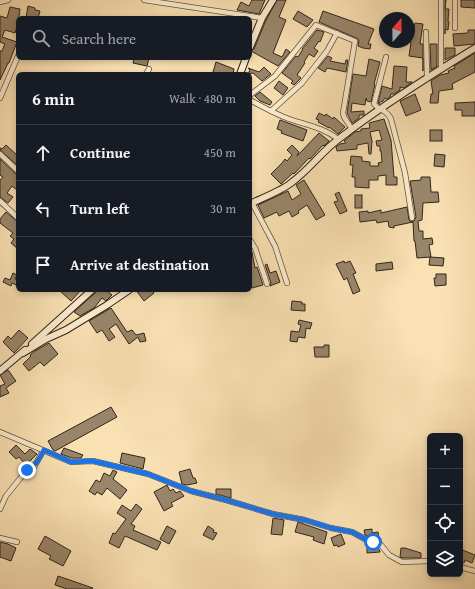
<!DOCTYPE html>
<meta charset="utf-8">
<style>
body{margin:0;font-family:"Gentium Book Plus",serif;background:#242831;color:#f1f3f6}
.controls{position:absolute;right:12px;bottom:12px;display:grid;overflow:hidden;border-radius:6px;box-shadow:0 2px 6px #0003}
.controls button{width:36px;height:36px;display:grid;place-items:center;padding:0;border:0;border-bottom:1px solid #363941;background:#171b24;color:#f1f3f6;font:20px sans-serif}
.compass{position:absolute;left:379px;top:12px;width:36px;height:36px;border-radius:50%;background:#171b24;box-shadow:0 2px 6px #0003;rotate:20deg}
.stop{position:absolute;width:12px;height:12px;margin:-9px;border:3px solid #1a73e8;border-radius:50%;background:#fff}
.stop.end{background:#1a73e8;border-color:#fff;box-shadow:0 1px 4px #0008}
.list{margin:0;padding:0;list-style:none}
h2{display:flex;justify-content:space-between;align-items:center;height:52px;margin:0;padding:0 16px;font-size:17px}
h2 small{font-size:13px;font-weight:400;color:#9ea1a6}
.list li{display:grid;grid-template-columns:26px 1fr auto;gap:12px;align-items:center;box-sizing:border-box;height:56px;padding:0 16px;border-top:1px solid #363941}
.list b{display:block;font-size:15px;white-space:nowrap}
.list em{font-size:13px;font-style:normal;color:#9ea1a6}
.icon{flex:none;width:22px;height:22px;fill:none;stroke:currentColor;stroke-width:2;stroke-linecap:round;stroke-linejoin:round}
.map{position:relative;flex:none;width:475px;height:589px;overflow:hidden}
.search{position:absolute;background:#171b24;box-shadow:0 2px 6px #0003;left:16px;top:16px;width:236px;height:44px;display:flex;align-items:center;gap:10px;box-sizing:border-box;padding:0 14px;border-radius:6px;color:#9ea1a6;font-size:15px}
.panel{position:absolute;background:#171b24;box-shadow:0 2px 6px #0003;left:16px;top:72px;width:236px;height:220px;border-radius:6px}
.map>svg:first-child{display:block}
.building{fill:#99866a;stroke:#30241b}
.lines{fill:none;stroke-linecap:round;stroke-linejoin:round}
.street-casing{stroke:#625341;stroke-width:6}
.secondary-casing{stroke:#30241b;stroke-width:8}
.street{stroke:#fcecce;stroke-width:4.5}
.secondary{stroke:#fcecce;stroke-width:6}
.route{stroke:#1a73e8;stroke-width:5}
</style>
<div class="map">
<svg width="475" height="589" viewBox="0 0 475 589">
<rect width="100%" height="100%" fill="#fae1b3"/>
<filter id="stains"><feTurbulence type="fractalNoise" baseFrequency=".005" numOctaves="4"/><feColorMatrix values="0 0 0 0 .2 0 0 0 0 .09 0 0 0 0 .02 0 0 0 .5 -.17"/></filter>
<radialGradient id="worn" r=".72"><stop offset=".6" stop-color="#630" stop-opacity="0"/><stop offset="1" stop-color="#630" stop-opacity=".3"/></radialGradient>
<!-- building -->
<g class="building">
<path d="M252 0H265L259 14 237 10 241 2 249 6Z"/>
<path d="M277 0H286L279 17 286 20 273 53 282 57 286 49 290 52 278 66 251 51 254 49 266 20Z"/>
<path d="M445 0H446L445 9H449L448 21 449 22 448 30 445 29V34Z"/>
<path d="M461 0H475V8L461 7Z"/>
<path d="M28 6 35 8V10L40 11 38 18H26Z"/>
<path d="M10 7 20 9 18 24 15 33 5 30 2 37 17 42 9 63H8L0 80V51H2L5 44 0 42V16L7 18Z"/>
<path d="M298 11 313 20 307 27 293 19Z"/>
<path d="M323 11 374 29 368 44H371L370 49 363 48 358 46 359 40 356 38 319 22Z"/>
<path d="M415 23 423 24 420 44H423V71V58L409 56 411 42 409 41 410 26 414 27Z"/>
<path d="M317 30 324 32 320 42 319 41 314 48 318 51 314 57 309 54 304 62 305 63 297 75 301 78 294 85 291 83 293 81 282 73 296 56 298 57 303 49H302Z"/>
<path d="M468 30H475V44L454 46 453 34 468 33Z"/>
<path d="M430 44H437V66L431 70Z"/>
<path d="M445 48H455V55L445 60Z"/>
<path d="M475 53V72L452 84 453 89 439 91 438 103H430L431 94H433L431 81 440 75 449 73 448 71 455 68 454 66Z"/>
<path d="M328 56 332 58 330 61 345 64 346 60H348L346 72 327 68 325 72 318 68Z"/>
<path d="M134 58H149L147 66 133 63Z"/>
<path d="M369 59 380 62 374 84H375L371 102 367 101 366 98 365 105 352 103 351 112 364 111V115H359V118L352 123 347 113 353 74 366 76Z"/>
<path d="M216 62 234 69 233 74H218L213 72Z"/>
<path d="M394 66 407 67 406 82H412L404 88 400 87V90L394 94H391L390 97 387 99 385 98 383 101 380 102 379 104 378 103 382 86 392 89Z"/>
<path d="M264 67 271 74 262 81 253 73 248 74 250 70 248 68 259 72Z"/>
<path d="M279 81 288 88 283 95 274 88Z"/>
<path d="M260 92 272 102 270 105 260 101 255 96Z"/>
<path d="M415 94 421 110 406 116 400 101Z"/>
<path d="M475 102V116H462V110H455V103Z"/>
<path d="M319 113 325 116 326 114 333 119 334 117 345 127 338 134 329 127V128L318 122 319 120 316 119Z"/>
<path d="M384 119 391 140 394 177H397V185H386V175L378 176V180H369V188L355 187V177H352L353 165H350L351 156 362 157V161L370 162V166H379L378 163 382 162 381 151H380V146H377L376 141 382 140 379 130 370 132 372 141 371 154H369L368 143 357 145V149L337 151 336 147 340 144 346 143 344 141 355 132 361 131V129L370 128 369 123Z"/>
<path d="M280 120 307 130 303 141 281 133 282 131 277 129Z"/>
<rect x="430" y="130" width="12" height="11"/>
<path d="M319 133 329 141 324 146 323 145 310 159 309 158 294 174 293 173 281 184 271 174 282 163 285 159 287 161 292 155 287 150 292 145 299 152 297 156Z"/>
<path d="M6 145 18 156V166L0 150V148L2 149Z"/>
<path d="M435 154 445 155 444 167 434 166Z"/>
<path d="M0 159 18 176V191L12 186 7 193 13 197 8 203 0 197V180L3 177 0 175Z"/>
<path d="M421 177H430L431 192H438L439 202 423 203 422 220 418 221 419 231H423V239L432 238 433 244 429 245 431 257 417 258 415 241H414L413 222 394 226V228L389 227 388 221 377 223 376 220 360 222 359 212 368 211V213L381 210V213L407 207 409 220 411 222 414 221 416 217 410 181 421 180Z"/>
<path d="M304 180 325 215 316 220 307 205 298 211 299 213 292 217 289 211 279 216 277 212 264 218 258 205 288 191 292 200 301 194 296 185Z"/>
<path d="M339 192 347 211 340 214 334 202 338 201 335 194Z"/>
<rect x="355" y="195" width="7" height="13"/>
<path d="M6 212 18 222V249L11 243 14 239 10 236 13 233 0 223V219Z"/>
<path d="M250 252H252L255 268 257 267 263 285 252 288 250 279 252 278 250 269Z"/>
<path d="M430 257 444 258 443 266 429 265Z"/>
<path d="M344 261 345 263 350 261 356 273 353 274 360 291 353 294 347 278 344 280 336 264Z"/>
<path d="M392 262 393 269 376 271V264Z"/>
<path d="M267 264 270 273 276 271 280 282 270 286 271 283 265 265Z"/>
<path d="M13 273 17 275 15 279 18 280V286L12 283 11 286 3 282 5 278 10 280Z"/>
<path d="M436 274H446V285L435 286 434 278H436Z"/>
<path d="M59 290H81L71 301Z"/>
<path d="M96 290H106L112 295 106 301 102 298 94 308 80 316 74 312 95 293Z"/>
<path d="M136 290H152L154 293 144 301Z"/>
<path d="M292 301 302 302V304H305V311L291 310Z"/>
<path d="M111 308 127 332 132 330 136 335 144 333 146 341 140 342 138 337 129 344 116 324 109 329 115 337 109 341 102 330 97 333 89 321Z"/>
<path d="M299 320 312 323 310 329 306 328 305 338 298 337 297 342 290 341 291 331 299 332 301 325 298 324Z"/>
<path d="M19 330 28 338 14 353 3 342 8 336 11 339Z"/>
<path d="M49 343 58 354 44 366 40 362 29 371 23 364 31 356 30 355 35 351Z"/>
<path d="M324 345H329V357H315L314 347H324Z"/>
<path d="M8 370 16 381 6 388 9 393 0 397V386L5 384 0 375Z"/>
<path d="M111 407 117 417 55 451 53 450 48 441Z"/>
<path d="M16 445 25 454 30 449 37 454 26 465 19 457 16 459 9 452Z"/>
<path d="M64 448 83 455 81 458H72L61 454Z"/>
<path d="M122 453 145 458 143 469 120 463Z"/>
<path d="M190 469 193 478H195L197 483 187 485 182 484 179 472Z"/>
<path d="M113 470 117 472 113 479 127 490 120 499 107 488 102 495 97 492 95 495 89 491 96 480 100 482 104 473 110 476Z"/>
<path d="M167 485 170 491 173 489 176 493 180 491 184 496 171 503 173 506 164 511 154 492Z"/>
<path d="M216 489H231V498L216 494Z"/>
<path d="M136 504 142 509 131 524 135 526 133 530 161 542 157 550 125 536 119 548 109 543 113 533 115 534 126 519 117 513 122 505 131 511Z"/>
<path d="M273 518 284 520 282 535 271 534Z"/>
<path d="M298 522 327 532 324 544 313 540 314 537 295 532Z"/>
<path d="M167 526 176 531 169 544 160 539Z"/>
<path d="M208 526 214 530 213 532 217 533 213 540 203 535Z"/>
<path d="M372 529V533L378 532 379 539 365 535 364 530Z"/>
<path d="M341 534 345 544 338 547 337 545 334 546 331 538Z"/>
<path d="M45 536 71 551 63 566 49 559 51 556 38 549Z"/>
<path d="M0 542 8 544 16 548 11 561 0 557Z"/>
<path d="M367 543 375 545 379 549 380 552 367 553Z"/>
<path d="M401 548H405L421 553V558H403L400 557Z"/>
<path d="M460 549 475 555 472 563 465 560 464 563 460 562Z"/>
<path d="M58 576 93 588 92 589H67L55 585Z"/>
</g>
<g class="lines">
<!-- street casing -->
<g class="street-casing">
<g id="street">
<path d="M144 0 262 18"/>
<path d="M441 0V69"/>
<path d="M455 0V28"/>
<path d="M0 2 8 0"/>
<path d="M426 32 427 77"/>
<path d="M386 57 374 104C380 112 386 108 391 119L405 173 412 218"/>
<path d="M146 74 149 69"/>
<path d="M250 95 275 76 316 25 355 41 343 113 344 117 352 129"/>
<path d="M0 98 18 56"/>
<path d="M250 100C263 107 275 114 289 119 307 125 324 128 338 139"/>
<path d="M271 111 302 83 327 51 337 33"/>
<path d="M0 154 18 171"/>
<path d="M0 201 18 218"/>
<path d="M252 203 275 246 287 283"/>
<path d="M250 240 255 248 267 284"/>
<path d="M0 432 71 462 93 461 148 474 191 491 226 500 273 514 305 520 331 528 352 532 365 539 377 542 381 545 389 555 402 562 430 561"/>
<path d="M0 509 6 496 18 481 27 470 34 467 43 451"/>
<path d="M0 538 17 542"/>
<path d="M460 567 475 571"/>
</g>
</g>
<!-- secondary casing -->
<g class="secondary-casing">
<g id="secondary">
<path d="M250 47 262 18 273 0"/>
<path d="M240 74 246 58"/>
<path d="M250 204C262 198 281 191 291 183 309 170 322 151 340 138 383 105 429 76 475 48"/>
<path d="M32 344 92 290"/>
<path d="M23 353 46 339 66 330 107 305 129 290"/>
<path d="M0 371 25 350"/>
</g>
</g>
<!-- street -->
<use href="#street" class="street"/>
<!-- secondary -->
<use href="#secondary" class="secondary"/>
</g>
<g class="lines">
<!-- route -->
<path class="route" d="M27 470C36 465 39 460 44 450L71 462 93 461 148 474 191 491 226 500 273 514 305 520 331 528 352 532 365 539 373 542"/>
</g>
<rect width="100%" height="100%" filter="url(#stains)"/>
<rect width="100%" height="100%" fill="url(#worn)"/>
</svg>
<div class="controls">
<button>+</button>
<button>−</button>
<button><svg class="icon" aria-label="locate" viewBox="0 0 24 24"><circle cx="12" cy="12" r="6"/><path d="M12 2v4M12 18v4M2 12h4M18 12h4"/></svg></button>
<button><svg class="icon" aria-label="layers" viewBox="0 0 24 24"><path d="M12 4l9 5-9 5-9-5zM3 14l9 5 9-5"/></svg></button>
</div>
<svg class="compass" viewBox="-18 -18 36 36"><path d="M0-13l5 13h-10z" fill="#e53935"/><path d="M0 13l5-13h-10z" fill="#9ea1a6"/></svg>
<div class="stop" style="left:373px;top:542px"></div>
<div class="stop end" style="left:27px;top:470px"></div>
<div class="search"><svg class="icon" aria-label="search" viewBox="0 0 24 24"><circle cx="10" cy="10" r="6"/><path d="M15 15l6 6"/></svg>Search here</div>
<section class="panel">
<h2>6 min<small>Walk · 480 m</small></h2>
<ul class="list">
<li><svg class="icon" aria-label="ahead" viewBox="0 0 24 24"><path d="M12 20V5M6 11l6-6 6 6"/></svg><div><b>Continue</b></div><em>450 m</em></li>
<li><svg class="icon" aria-label="left" viewBox="0 0 24 24"><path d="M17 20v-9H6M10 6l-5 5 5 5"/></svg><div><b>Turn left</b></div><em>30 m</em></li>
<li><svg class="icon" aria-label="arrive" viewBox="0 0 24 24"><path d="M6 21V4h12l-3 4 3 4H6"/></svg><div><b>Arrive at destination</b></div></li>
</ul>
</section>
</div>
